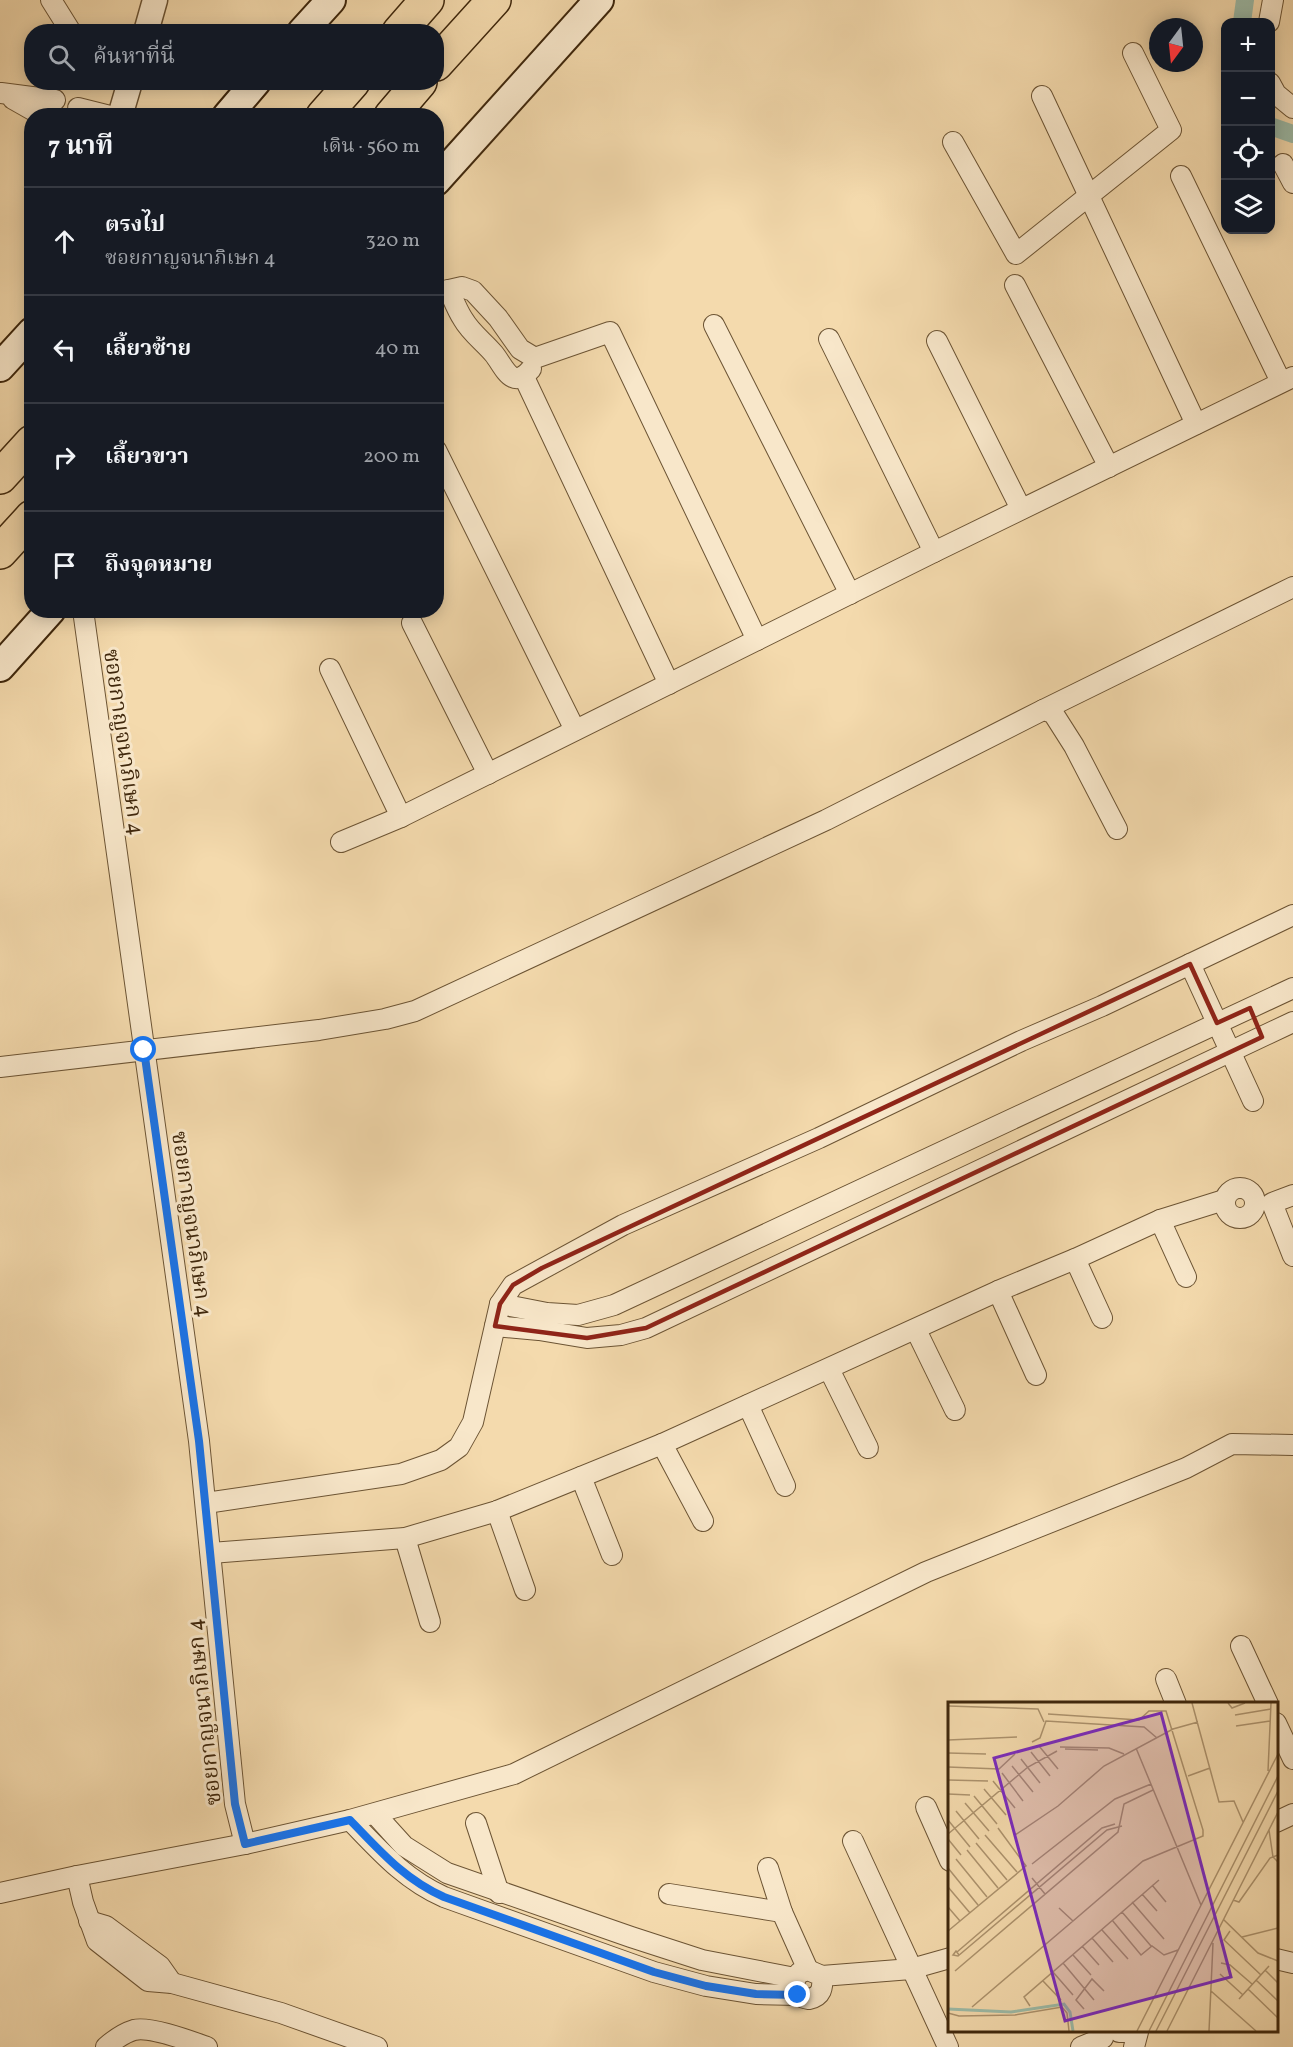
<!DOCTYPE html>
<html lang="th">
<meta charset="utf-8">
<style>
body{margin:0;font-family:Vollkorn,"Noto Serif Thai",serif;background:#20242c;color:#f1f3f6}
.controls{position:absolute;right:18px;top:18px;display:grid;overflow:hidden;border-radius:12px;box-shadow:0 3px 15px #0003}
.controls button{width:54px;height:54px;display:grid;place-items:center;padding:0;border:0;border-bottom:2px solid #363941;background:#171b24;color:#f1f3f6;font:30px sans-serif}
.compass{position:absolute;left:1149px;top:18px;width:54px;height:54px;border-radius:50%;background:#171b24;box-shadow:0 3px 15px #0003;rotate:195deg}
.stop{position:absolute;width:18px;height:18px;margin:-14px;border:4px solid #1a73e8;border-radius:50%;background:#fff}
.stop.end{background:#1a73e8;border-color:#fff;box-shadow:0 2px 6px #0008}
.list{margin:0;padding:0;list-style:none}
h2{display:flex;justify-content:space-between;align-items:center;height:78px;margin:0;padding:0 24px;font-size:26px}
h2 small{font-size:20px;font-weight:400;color:#9ea1a6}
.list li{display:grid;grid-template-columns:39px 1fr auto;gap:18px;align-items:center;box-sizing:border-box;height:108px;padding:0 24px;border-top:2px solid #363941}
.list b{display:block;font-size:22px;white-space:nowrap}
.list p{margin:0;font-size:20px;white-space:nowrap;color:#9ea1a6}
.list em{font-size:20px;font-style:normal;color:#9ea1a6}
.icon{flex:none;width:33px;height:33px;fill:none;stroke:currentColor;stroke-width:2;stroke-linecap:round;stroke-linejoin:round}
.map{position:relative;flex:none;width:1293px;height:2047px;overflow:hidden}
.search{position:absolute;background:#171b24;box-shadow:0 3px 15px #0003;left:24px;top:24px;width:420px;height:66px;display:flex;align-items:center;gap:15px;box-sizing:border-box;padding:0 21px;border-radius:24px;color:#9ea1a6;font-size:22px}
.panel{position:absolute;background:#171b24;box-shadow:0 3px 15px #0003;left:24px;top:108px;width:420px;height:510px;border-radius:24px}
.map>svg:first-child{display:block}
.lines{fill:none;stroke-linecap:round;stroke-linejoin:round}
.canal{stroke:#9cbba8;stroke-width:18}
.minor-casing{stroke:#6c5434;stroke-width:22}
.tertiary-casing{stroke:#6c5434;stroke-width:27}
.secondary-casing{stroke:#3f270c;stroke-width:32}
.motorway-casing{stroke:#3f270c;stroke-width:36}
.minor{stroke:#f8e7ca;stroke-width:20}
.tertiary{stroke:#f8e7ca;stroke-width:24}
.secondary{stroke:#f8e7ca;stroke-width:28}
.motorway{stroke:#f4daad;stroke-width:33}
.route{stroke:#1a73e8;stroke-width:8}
.marked{fill:none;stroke:#8f2418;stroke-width:4.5;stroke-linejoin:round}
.labels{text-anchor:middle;stroke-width:6;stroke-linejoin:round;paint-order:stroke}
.street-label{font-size:22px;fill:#3f270c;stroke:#f8e7ca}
.inset-river{fill:none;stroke:#9cbba8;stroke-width:3}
.inset-road{fill:none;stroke:#ac926d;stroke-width:1.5}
.view{fill:#7b2cbf;fill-opacity:0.15;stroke:#7b2cbf;stroke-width:3}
.inset-edge{fill:none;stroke:#3f270c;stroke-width:3}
</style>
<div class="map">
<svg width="1293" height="2047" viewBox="0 0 1293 2047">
<rect width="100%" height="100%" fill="#f4daad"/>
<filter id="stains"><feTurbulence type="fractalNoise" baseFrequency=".00333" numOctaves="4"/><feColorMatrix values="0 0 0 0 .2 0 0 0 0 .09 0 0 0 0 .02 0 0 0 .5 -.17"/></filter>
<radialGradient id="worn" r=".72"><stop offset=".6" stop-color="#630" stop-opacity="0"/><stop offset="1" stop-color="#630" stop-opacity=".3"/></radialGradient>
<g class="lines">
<!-- canal -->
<g class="canal">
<path d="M1242 22 1245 0"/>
<path d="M1270 126 1293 134"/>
</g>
<!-- minor casing -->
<g class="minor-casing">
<g id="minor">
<path d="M51 0 71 32"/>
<path d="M1269 22 1273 0"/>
<path d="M1270 83 1276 94 1293 108"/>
<path d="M1 93 55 100"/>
<path d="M1042 96 1196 424"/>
<path d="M13 99 43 116"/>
<path d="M78 108 110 116"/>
<path d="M953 142 1016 254 1171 130 1133 53"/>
<path d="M1283 164 1293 183"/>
<path d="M1181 176 1281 382"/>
<path d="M1015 285 1109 467"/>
<path d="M449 290 462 287 473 291 498 318 520 349 535 358"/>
<path d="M436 292 449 290C453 299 457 310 463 319 471 333 484 342 494 354 505 368 512 391 531 369"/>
<path d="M714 325 850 594"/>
<path d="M829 339 934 552"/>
<path d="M937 341 1021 509"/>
<path d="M535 358 610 332 757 640"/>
<path d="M524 377 669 684"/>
<path d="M436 450 575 730"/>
<path d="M83 610 199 1441 235 1804 245 1844"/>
<path d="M412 623 488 774"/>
<path d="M330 669 401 817"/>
<path d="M1043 710 1293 587"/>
<path d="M341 842 401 817 934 552 1293 377"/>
<path d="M1190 964 1253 1101"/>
<path d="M0 1067 319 1030 385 1019 415 1011 826 820 1043 710 1053 713 1074 746 1117 829"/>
<circle cx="1240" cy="1203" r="15"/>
<path d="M1293 1195 1272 1203 1293 1256"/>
<path d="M1160 1220 1186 1277"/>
<path d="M1075 1259 1102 1318"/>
<path d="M998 1291 1036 1375"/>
<path d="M500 1304 547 1313 578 1315 614 1305 1293 988"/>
<path d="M495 1326 539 1330 587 1338 621 1335 646 1328 1293 1022"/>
<path d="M916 1330 955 1410"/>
<path d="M829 1369 868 1448"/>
<path d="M748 1405 785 1486"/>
<path d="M662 1444 703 1521"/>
<path d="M581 1477 612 1555"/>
<path d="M206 1503 401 1474 441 1460 459 1447 473 1422 500 1304 513 1285 623 1225 819 1138 1021 1041 1102 1006 1293 915"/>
<path d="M497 1511 525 1590"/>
<path d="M405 1538 430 1622"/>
<path d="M211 1553 405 1538 497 1511 662 1444 998 1291 1075 1259 1160 1220 1224 1200"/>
<path d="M1241 1646 1268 1704"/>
<path d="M1166 1679 1176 1704"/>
<path d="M1276 1723 1293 1759"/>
<path d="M926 1807 950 1861"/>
<path d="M375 1814 404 1846 447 1873 631 1937 702 1960 795 1978"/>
<path d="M350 1820C380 1851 404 1879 444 1897L654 1972 706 1986 756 1994 798 1995"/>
<path d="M1276 1822 1293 1814"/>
<path d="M476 1823 499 1893"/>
<path d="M853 1841 948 2047"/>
<path d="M768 1868 782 1912 808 1970"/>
<path d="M77 1876 83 1902 97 1941 148 1981 172 1983 281 2013 377 2047"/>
<path d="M0 1893 77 1876 245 1844 350 1820 514 1774 926 1572 1186 1468 1232 1444 1293 1445"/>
<path d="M669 1894 782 1912"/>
<path d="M89 1921 106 1926 160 1966 172 1983"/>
<path d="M1276 1959 1293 1963"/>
<path d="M808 1970 822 1976C823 1988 822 1996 809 1999 795 1997 790 1985 799 1973Z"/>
<path d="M822 1976 911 1969 950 1958"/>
<path d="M1119 2032H1138L1134 2047"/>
<path d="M106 2047C114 2040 124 2033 134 2030 150 2026 190 2041 207 2047"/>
<path d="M1081 2047 1103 2038"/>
</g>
</g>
<!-- tertiary casing -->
<g class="tertiary-casing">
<g id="tertiary">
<path d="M146 32 155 0"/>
<path d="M120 116 130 82"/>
</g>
</g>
<!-- secondary casing -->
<g class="secondary-casing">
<g id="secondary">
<path d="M302 32 331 0"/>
<path d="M227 116 256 82"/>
<path d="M436 181 599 0"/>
<path d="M0 367 32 332"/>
<path d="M0 667 51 610"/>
</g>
</g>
<!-- motorway casing -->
<g class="motorway-casing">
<g id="motorway">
<path d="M399 32 427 0"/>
<path d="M436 64 494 0"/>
<path d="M323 116 353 82"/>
<path d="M391 116 420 82"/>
<path d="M0 477 32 442"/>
<path d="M0 552 32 517"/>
</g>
</g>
<!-- minor -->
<use href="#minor" class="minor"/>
<!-- tertiary -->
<use href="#tertiary" class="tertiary"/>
<!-- secondary -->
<use href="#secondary" class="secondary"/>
<!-- motorway -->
<use href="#motorway" class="motorway"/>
</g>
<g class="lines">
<!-- route -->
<path class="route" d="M144 1050 199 1441 235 1804 245 1844 350 1820C380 1851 404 1879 444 1897L654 1972 706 1986 756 1994 798 1995"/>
</g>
<!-- marked area -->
<path class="marked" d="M1190 964 1217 1023 1250 1008 1262 1037 646 1328 587 1338 495 1326 500 1304 513 1285 542 1268Z"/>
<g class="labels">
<!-- street labels -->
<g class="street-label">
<text transform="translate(125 742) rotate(82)" y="8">ซอยกาญจนาภิเษก 4</text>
<text transform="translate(193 1224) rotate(82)" y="8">ซอยกาญจนาภิเษก 4</text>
<text transform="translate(203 1712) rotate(-96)" y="8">ซอยกาญจนาภิเษก 4</text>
</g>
</g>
<!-- overview -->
<g transform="translate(948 1702)">
<rect width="330" height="330" fill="#f4daad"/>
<path class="inset-river" d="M0 307 63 310 116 302 122 310 125 329"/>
<path class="inset-road" d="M244 1 271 100 286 99 295 120M280 1 284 6 297 1M0 4 90 7 96 20M100 12 191 18 201 9H218L255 128V134L195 159 125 219 111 206M287 13 323 7M288 24 322 19M0 38 69 35M84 40 92 36 98 19 196 25 209 36M91 44 110 67M112 45 161 46 176 52M188 46 253 203M117 47 150 48M83 50 102 74M0 51 38 52M73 57 92 81M64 64 85 90M0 65 51 67 67 52M320 69 323 1M54 71 75 99M240 74 262 66M0 78 40 79M45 79 67 106M36 87 58 113M0 92 22 93M26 94 49 122M17 101 41 129M8 109 31 137M0 118 22 145M321 128 325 155 330 160M0 132 80 65 109 49M37 133 69 170M67 133 110 104 156 64 225 27 250 20M0 137 13 153M28 141 59 178M19 148 50 186M8 157 39 195M84 162 167 97 203 82M0 166 30 203M84 176 97 192M204 183 218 200M0 185 22 211M194 192 209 209M285 198 291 200 322 156 330 153M184 200 216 237M0 205 12 219M174 210 203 244M164 218 193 253 204 244 216 253 230 248M276 218 310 251 330 259M154 228 180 257M0 229 78 164 50 126M282 229 276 238 313 273M294 235 330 226M144 236 165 260M134 244 151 263M9 250 154 126 167 122M11 253 8 249 5 253 10 254 159 128 174 124M125 253 143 273M115 261 146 298M273 261 282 263 304 282M317 268 330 281M7 269 170 130 176 102 205 88M105 270 125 293M272 272 295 293M308 278 330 299M95 279 113 298M300 287 330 316M263 289 308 329M291 297 321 264M82 304 76 295 211 178M24 305 125 219M136 307 128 298 144 277 156 289M0 311 11 314 67 313 114 305 119 311 121 329M189 329 330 52M201 329 330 74M208 329 330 89M219 329 330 110M261 329 265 241"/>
<path class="view" d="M213 11 283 275 117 319 46 56Z"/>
<rect width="330" height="330" class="inset-edge"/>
</g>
<rect width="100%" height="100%" filter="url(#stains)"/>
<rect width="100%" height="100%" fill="url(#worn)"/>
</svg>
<div class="controls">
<button>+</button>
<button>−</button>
<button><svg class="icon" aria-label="locate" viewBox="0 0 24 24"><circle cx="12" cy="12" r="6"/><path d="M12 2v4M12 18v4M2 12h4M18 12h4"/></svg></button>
<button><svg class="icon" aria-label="layers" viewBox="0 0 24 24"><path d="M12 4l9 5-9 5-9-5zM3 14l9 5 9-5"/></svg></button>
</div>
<svg class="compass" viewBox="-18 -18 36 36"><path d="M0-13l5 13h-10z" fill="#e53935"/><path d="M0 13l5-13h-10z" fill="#9ea1a6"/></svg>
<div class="stop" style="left:144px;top:1050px"></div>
<div class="stop end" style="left:798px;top:1995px"></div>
<div class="search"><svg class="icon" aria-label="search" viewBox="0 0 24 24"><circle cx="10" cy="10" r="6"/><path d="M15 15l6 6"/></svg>ค้นหาที่นี่</div>
<section class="panel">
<h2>7 นาที<small>เดิน · 560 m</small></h2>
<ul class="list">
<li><svg class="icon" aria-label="ahead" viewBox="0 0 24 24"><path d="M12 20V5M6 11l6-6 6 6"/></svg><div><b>ตรงไป</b><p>ซอยกาญจนาภิเษก 4</p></div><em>320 m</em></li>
<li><svg class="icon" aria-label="left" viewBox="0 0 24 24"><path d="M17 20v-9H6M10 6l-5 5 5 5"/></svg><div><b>เลี้ยวซ้าย</b></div><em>40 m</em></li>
<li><svg class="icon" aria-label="right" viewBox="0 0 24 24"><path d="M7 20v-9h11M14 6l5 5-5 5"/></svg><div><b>เลี้ยวขวา</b></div><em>200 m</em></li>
<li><svg class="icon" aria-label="arrive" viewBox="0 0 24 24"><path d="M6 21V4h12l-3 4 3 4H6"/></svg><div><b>ถึงจุดหมาย</b></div></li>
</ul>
</section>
</div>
